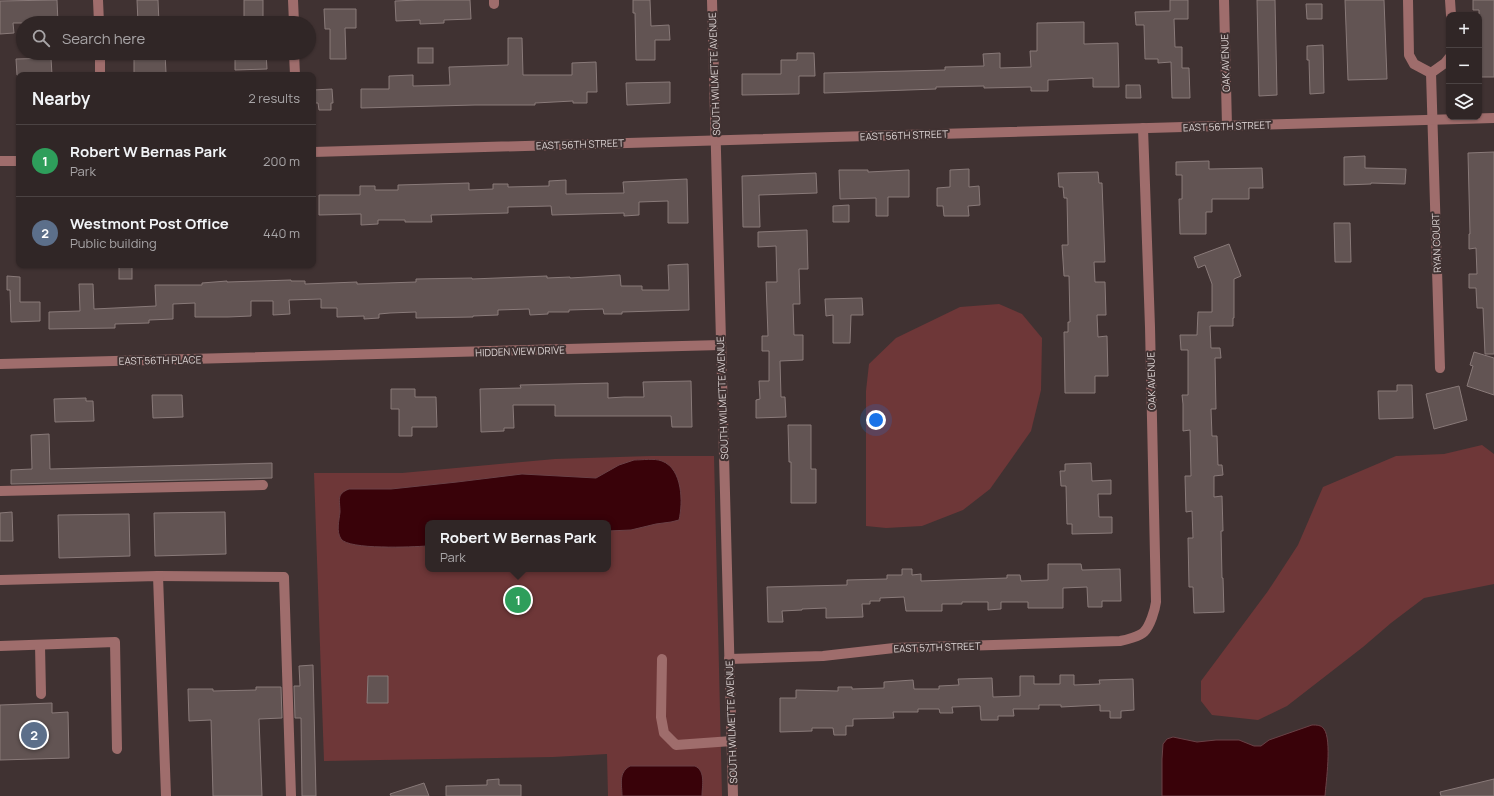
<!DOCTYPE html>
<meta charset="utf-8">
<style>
body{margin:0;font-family:Manrope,sans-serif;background:#3c3232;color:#f1f3f6}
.controls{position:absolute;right:12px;top:12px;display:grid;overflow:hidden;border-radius:8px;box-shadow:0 1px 3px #0004}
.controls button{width:36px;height:36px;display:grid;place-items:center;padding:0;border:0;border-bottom:1px solid #4b4343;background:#302626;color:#f1f3f6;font:20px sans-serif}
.you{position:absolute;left:876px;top:420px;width:14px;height:14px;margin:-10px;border:3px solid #fff;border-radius:50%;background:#1a73e8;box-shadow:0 0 0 6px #1a73e833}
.badge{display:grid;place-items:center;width:26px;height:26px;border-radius:50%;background:#bca0f2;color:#fff;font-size:13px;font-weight:700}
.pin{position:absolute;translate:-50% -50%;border:2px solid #fff;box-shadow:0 1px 4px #0006}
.popup{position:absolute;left:425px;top:520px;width:186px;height:52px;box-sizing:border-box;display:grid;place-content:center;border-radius:8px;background:#302626;filter:drop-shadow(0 1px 3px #0005);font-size:13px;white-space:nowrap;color:#a8a5a7}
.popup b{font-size:15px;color:#f1f3f6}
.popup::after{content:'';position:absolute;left:50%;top:100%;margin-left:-8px;border:8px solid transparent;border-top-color:#302626}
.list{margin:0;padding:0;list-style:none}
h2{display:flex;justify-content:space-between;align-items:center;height:52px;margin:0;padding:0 16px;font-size:17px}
h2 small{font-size:13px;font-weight:400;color:#a8a5a7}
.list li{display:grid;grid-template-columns:26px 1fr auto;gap:12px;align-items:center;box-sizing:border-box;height:72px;padding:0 16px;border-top:1px solid #4b4343}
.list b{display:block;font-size:15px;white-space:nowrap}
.list p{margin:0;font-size:13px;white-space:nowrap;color:#a8a5a7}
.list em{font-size:13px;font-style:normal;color:#a8a5a7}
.icon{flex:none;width:22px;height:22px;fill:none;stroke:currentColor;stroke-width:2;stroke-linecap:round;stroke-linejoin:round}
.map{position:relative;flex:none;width:1494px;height:796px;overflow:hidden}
.search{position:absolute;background:#302626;box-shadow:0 1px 3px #0004;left:16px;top:16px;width:300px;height:44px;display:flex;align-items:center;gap:10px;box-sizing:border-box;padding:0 14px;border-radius:22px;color:#a8a5a7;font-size:15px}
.panel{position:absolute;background:#302626;box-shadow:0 1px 3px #0004;left:16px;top:72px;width:300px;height:196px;border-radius:8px}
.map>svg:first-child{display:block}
.green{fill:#6e3738;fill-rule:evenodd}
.water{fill:#390209;stroke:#6a4146}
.building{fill:#625453;stroke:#897a79}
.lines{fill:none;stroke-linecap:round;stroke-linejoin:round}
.minor{stroke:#9f6d6c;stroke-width:10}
.labels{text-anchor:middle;stroke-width:4;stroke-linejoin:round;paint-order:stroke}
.street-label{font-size:10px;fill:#dcd3d3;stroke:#403232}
</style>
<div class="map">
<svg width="1494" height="796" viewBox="0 0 1494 796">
<rect width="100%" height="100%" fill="#403232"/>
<!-- green -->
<g class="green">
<path d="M999 304 1022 314 1042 338 1041 390 1031 431 990 489 963 510 922 526 886 528 866 526V391L869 364 896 338 960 307Z"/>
<path d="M1482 445 1494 454V584L1424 598 1391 623 1363 647 1287 706 1258 720 1212 715 1201 701V681L1268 591 1298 545 1323 487 1396 456 1444 454Z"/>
<path d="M651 456H714L722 796H608L607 754 553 757 324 761 314 473H402L555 459ZM428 523H608V569H428Z"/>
</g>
<!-- water -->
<g class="water">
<path d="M634 460C643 460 654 458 662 461 683 469 683 503 679 520L671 522 656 524 631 530 608 531V523H428V546H427C412 547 349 550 341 539 336 531 339 521 340 512 340 500 336 494 349 489H391L457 482 522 474 596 478 619 465Z"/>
<path d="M1312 725C1317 725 1321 725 1324 729 1332 740 1326 782 1325 796H1162V759L1163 744 1167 739 1173 737 1197 742 1216 740H1239L1254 746H1261L1269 740Z"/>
<path d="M630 766H695C706 771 702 786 702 796H622C622 784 618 773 630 766Z"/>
</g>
<!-- building -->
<g class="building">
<path d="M57 0 58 23H13L14 33 0 34V1Z"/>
<path d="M137 0H158L159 23H138Z"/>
<rect x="244" y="0" width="19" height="23"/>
<path d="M419 0H470L471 19 444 20V23L420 24V20L396 21 395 1Z"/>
<path d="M633 0H650L651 26 669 25 670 40H655V60H636L635 13H633Z"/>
<path d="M1170 0H1188V19H1174L1175 47H1182V68H1189L1190 98H1172L1171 62 1158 63V59H1145L1144 25H1136L1135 12 1170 11Z"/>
<path d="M1257 0H1275L1277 95 1259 96Z"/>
<path d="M1345 0H1384L1387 79 1348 80Z"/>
<path d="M1473 0H1494V77H1479V10H1473Z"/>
<path d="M1306 4H1322V19H1307Z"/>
<path d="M324 9H356V28H345L346 59H330V29H325Z"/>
<path d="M1084 22V44L1118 43 1119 87H1093V78L1048 80V91H1031V87L984 88V86L936 87V89L824 93V73L945 70V67L984 66 983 54 1000 53V68L1031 67 1030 51H1037V23Z"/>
<path d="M508 38H522L523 75H572V63L596 62 597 92H587V103H573V101L535 103V105H475L361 108V89H389V76L413 75V86L450 85 449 67 508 65Z"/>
<path d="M1323 45 1324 93 1310 94 1309 60H1307V46Z"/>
<rect x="418" y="48" width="15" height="15"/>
<path d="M165 53 166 73 134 74V54Z"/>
<path d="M235 53H266L267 69 235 70Z"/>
<path d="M797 53H814L815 76H799V94L742 95V74H781V60H797Z"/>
<path d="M51 58 52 75H17L16 59Z"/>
<path d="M670 82V103L627 105 626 83Z"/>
<path d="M1126 85H1140L1141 98H1126Z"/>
<path d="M332 89 333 103H331V110H319L318 103H313V90Z"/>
<path d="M1494 152V354H1485L1483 308H1477L1476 288H1469V274H1477L1476 248 1469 249V234H1470L1468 153Z"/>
<path d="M1365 156V168L1406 169 1405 184 1371 183V184L1344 185V157Z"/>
<path d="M1209 161V169L1262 168 1263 188H1249V199H1212V212H1206V234H1180L1179 199H1182V175H1176V162Z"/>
<path d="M969 169V187L979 186 980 205 968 206 969 216H944L943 206H937V188L950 187V170Z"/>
<path d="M839 170H868V172L909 170V197H888V216H876V198L840 199Z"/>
<path d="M1098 172 1099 183H1102L1105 262H1094L1095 282H1105L1106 315H1097L1098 337 1107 336 1108 376H1095V393H1065L1064 332H1068V322H1070L1069 276H1064L1062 245H1068L1067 198H1064L1063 187H1059L1058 173Z"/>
<path d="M816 173 817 193 759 195 760 227H743L742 176Z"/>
<path d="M687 179 688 223H668V201L639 202V215L624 216V213L552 215 551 206 508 207V213L431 215 432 222H405V220H378V224L361 225V214L319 215V195H360V186H375V190H398V185L469 183V190L493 189V184H508V187L549 186V181L566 180V194L624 193 623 182Z"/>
<path d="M849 205V222H833V206Z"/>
<path d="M1334 223H1350L1351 262H1335Z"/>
<path d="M807 230 808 269H799L800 304H793L794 335H803V360L780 361 781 397H785L786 417 756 418V400L760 399 759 381H769V351H762V336H768L766 282H777L776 246 758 247V232Z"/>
<path d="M1229 244 1241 276 1234 279V318H1233V326H1210L1211 348H1220L1221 358H1215L1216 409H1211L1212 436H1217L1218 465H1222L1223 475 1214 476V497L1222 496 1223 531H1221L1222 578H1223L1224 612 1194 613 1193 587H1189L1188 538H1193L1192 511 1186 512 1185 476H1191L1190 430 1183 431V404L1182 395H1188V350H1181L1180 335H1197L1198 312H1212V284L1205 265 1198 268 1194 257Z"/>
<path d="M688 264 689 310 622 312V314H604L603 309 569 310V312H548V314L530 315 529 309 498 310V315L473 316V317L416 318V312L390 313 379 314V318L364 319V316L337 317V308H321V299L289 300 290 314 273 315V301H251V316L228 317H195V303L173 304V319L149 320V323L115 324V328L49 329V312L80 311 79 284H93L94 309 156 306 155 285H202V283L227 281V282L291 280V281H305V284L357 282V284L416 282V279L472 278V279L547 276V278L570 277V278L620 275 621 286H642V290H669L668 265Z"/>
<rect x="119" y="265" width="13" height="14"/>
<path d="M7 276 20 277V302H40V321L11 322 10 290H7Z"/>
<path d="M862 298 863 315H851L850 343H833V315L826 316 825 299Z"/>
<path d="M1474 352 1494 358V395L1467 386 1473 366 1470 365Z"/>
<path d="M691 381 692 427H672L671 416H555V405H513L514 428H504V431L481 432 480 389 521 388 520 385 608 383V398L624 397H644L643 382Z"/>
<path d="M1397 385H1412L1413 418 1379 419 1378 391H1397Z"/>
<path d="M1459 386 1467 420 1434 429 1426 394Z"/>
<path d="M391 389H415V397H436L437 427H412V436H399V409H391Z"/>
<path d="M152 395H182L183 417 153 418Z"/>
<path d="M86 398V401H93L94 421 55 422 54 399Z"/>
<path d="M788 425H811V469H816V503H791V462H789Z"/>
<path d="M49 434 50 469 272 463V478L11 484V470L32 469 31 435Z"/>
<path d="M1091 463 1092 481 1111 480V494H1098L1099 517H1112V533L1072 534V524H1067L1066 486H1061L1060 471H1065V464Z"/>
<path d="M12 512 13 541H0V513Z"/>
<path d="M225 512 226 554 155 556 154 513Z"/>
<path d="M129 514 130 556 59 558 58 515Z"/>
<path d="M1048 564H1081L1082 570 1120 569 1121 601H1102V607H1088L1087 587 1063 588V608H1028V602H1001V609L988 610V602H962V604H942V611H906L904 597 880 598V601H870V604H862L863 617 826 618V608L802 609V610L782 611 783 622H768L767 587 847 585V580L887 579V575H902V569H912V575L921 574V581L1007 578V575H1020L1021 581 1048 580Z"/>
<path d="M313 665 316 796H302L301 718H295L294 686H300L299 666Z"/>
<path d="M1060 675H1074V685L1100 684 1099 680 1133 679 1134 710 1121 711V718H1110V711H1100V705L1061 707V705H1039V709H1013L1014 716H998V720H981L980 706 952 707 953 713H940L939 709H918V712H893L894 718 853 719V726H846V735H834L833 728H812V731L780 732V698H796V690L838 691V687H852V689L884 688V682L913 680 914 689H939V686L959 685 958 679 992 678 993 697 1020 696V676H1034V684H1060Z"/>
<path d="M368 676H388V703H367Z"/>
<path d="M256 687H281L282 718 259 719 262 796H213L211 720 189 721 188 689H213V691L256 690Z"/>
<path d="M52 703V713L68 712 69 758 0 760V705Z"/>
<path d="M499 779V785H521V796H446V786L487 785V780Z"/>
<path d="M1494 779V796H1441L1440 792Z"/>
<path d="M424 783 429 796H391L390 794Z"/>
</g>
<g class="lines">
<!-- minor -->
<g class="minor">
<path d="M98 0 99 23"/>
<path d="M293 0 294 23"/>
<path d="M712 0 733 796"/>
<path d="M1224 0 1227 126"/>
<path d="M1408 0 1409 55 1414 64 1431 73"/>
<path d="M1450 0 1451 15"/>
<path d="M494 4V0"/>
<path d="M100 53V75"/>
<path d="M294 53 295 75"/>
<path d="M1431 73 1440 368"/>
<path d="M1431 73 1445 63 1449 58"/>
<path d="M313 152 1494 118"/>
<path d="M0 161H19"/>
<path d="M0 364 721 345"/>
<path d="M0 491 263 485"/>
<path d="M158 576 284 577 291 796"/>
<path d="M0 580 158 576 166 796"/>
<path d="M40 645 41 694"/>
<path d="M0 646 115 642 117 749"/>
<path d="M662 659 661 717 664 733 676 745 732 741"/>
<path d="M729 659 823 656 894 648 1120 641C1126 640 1140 636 1144 632 1150 626 1155 610 1156 602L1150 327 1143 128"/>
</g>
</g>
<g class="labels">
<!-- street labels -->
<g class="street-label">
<text transform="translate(1225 63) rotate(-92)" y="4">OAK AVENUE</text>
<text transform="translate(714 74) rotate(-92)" y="4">SOUTH WILMETTE AVENUE</text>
<text transform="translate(1227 126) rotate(-2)" y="4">EAST 56TH STREET</text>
<text transform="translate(904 135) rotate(-2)" y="4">EAST 56TH STREET</text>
<text transform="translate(580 144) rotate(-2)" y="4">EAST 56TH STREET</text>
<text transform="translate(1436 243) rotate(-92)" y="4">RYAN COURT</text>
<text transform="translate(520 351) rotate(-2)" y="4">HIDDEN VIEW DRIVE</text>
<text transform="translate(160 360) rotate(-1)" y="4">EAST 56TH PLACE</text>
<text transform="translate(1151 381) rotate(-91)" y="4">OAK AVENUE</text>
<text transform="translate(722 398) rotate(-92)" y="4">SOUTH WILMETTE AVENUE</text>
<text transform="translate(937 647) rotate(-2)" y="4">EAST 57TH STREET</text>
<text transform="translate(731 722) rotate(-92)" y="4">SOUTH WILMETTE AVENUE</text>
</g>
</g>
</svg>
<div class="controls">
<button>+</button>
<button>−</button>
<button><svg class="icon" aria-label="layers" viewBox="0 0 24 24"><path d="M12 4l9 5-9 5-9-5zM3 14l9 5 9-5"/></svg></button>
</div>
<div class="you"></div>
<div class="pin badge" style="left:518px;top:600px;background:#2e9e5b">1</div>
<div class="popup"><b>Robert W Bernas Park</b>Park</div>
<div class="pin badge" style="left:34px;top:735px;background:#5c6f8a">2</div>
<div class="search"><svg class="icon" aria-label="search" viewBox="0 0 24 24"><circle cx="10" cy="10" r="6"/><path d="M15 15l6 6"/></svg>Search here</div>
<section class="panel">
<h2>Nearby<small>2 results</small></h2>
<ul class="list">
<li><span class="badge" style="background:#2e9e5b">1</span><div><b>Robert W Bernas Park</b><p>Park</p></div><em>200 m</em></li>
<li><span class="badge" style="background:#5c6f8a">2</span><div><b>Westmont Post Office</b><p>Public building</p></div><em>440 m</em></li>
</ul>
</section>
</div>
